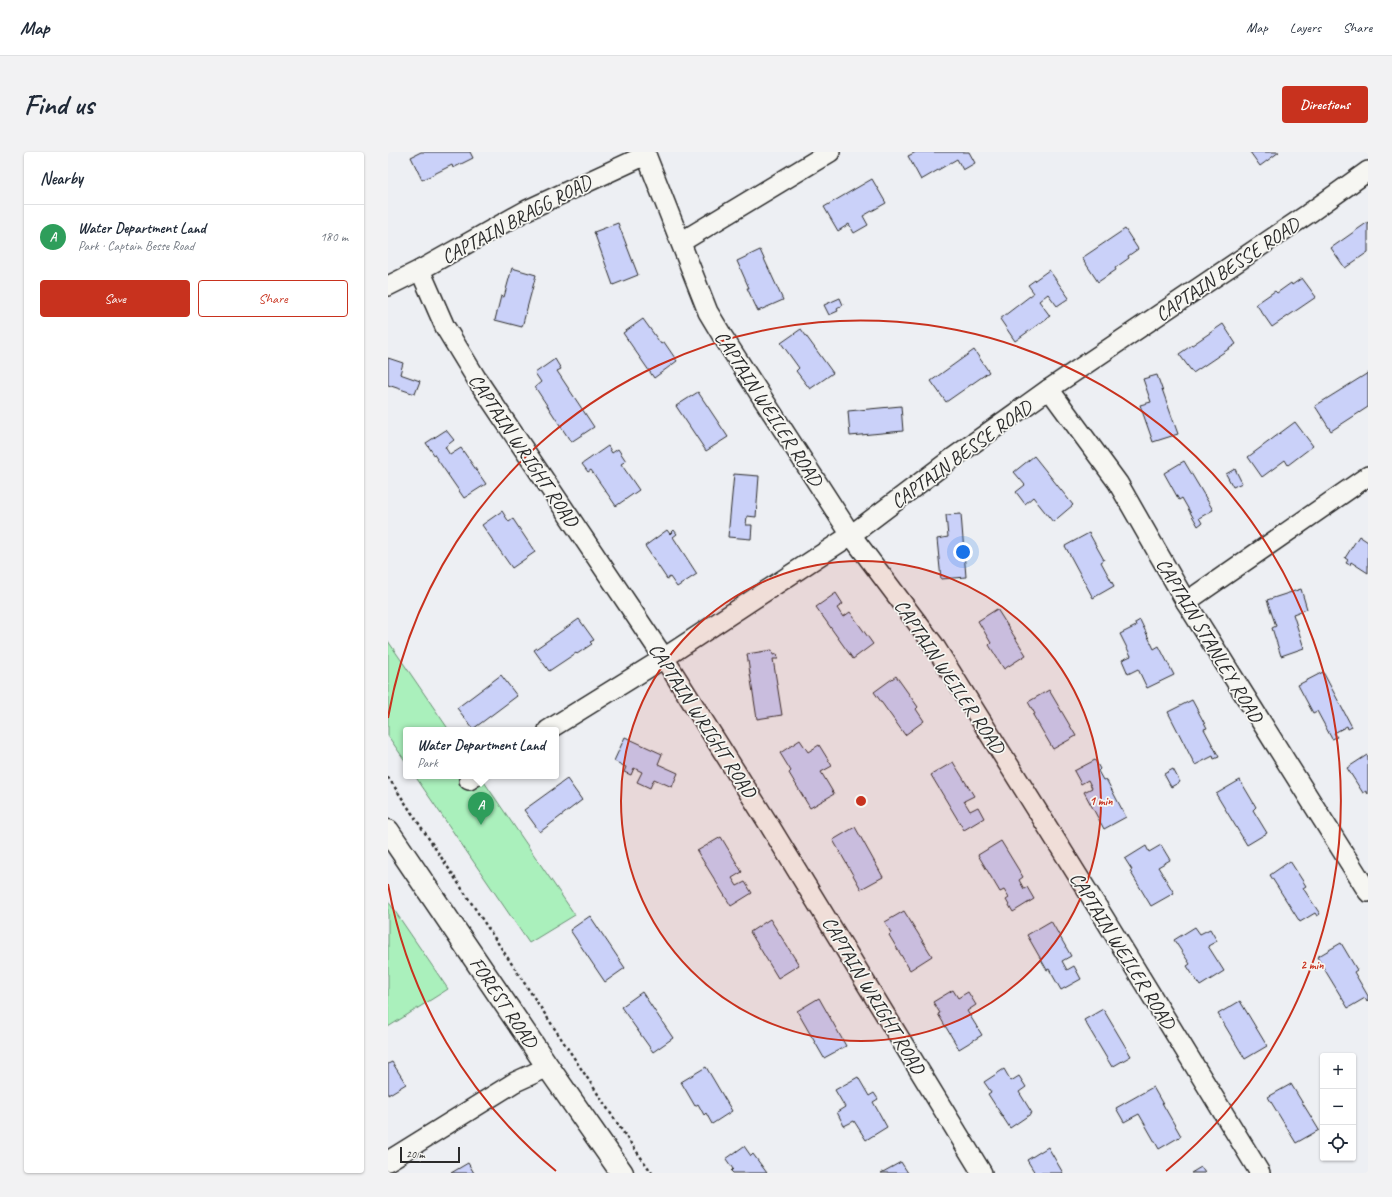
<!DOCTYPE html>
<meta charset="utf-8">
<style>
body{margin:0;font-family:Caveat,sans-serif;background:#f2f2f3;color:#1f2937}
.controls{position:absolute;right:12px;bottom:12px;display:grid;overflow:hidden;border-radius:4px;box-shadow:0 1px 3px #0004}
.controls button{width:36px;height:36px;display:grid;place-items:center;padding:0;border:0;border-bottom:1px solid #e0e1e3;background:#fff;color:#1f2937;font:20px sans-serif}
.scale{position:absolute;left:12px;bottom:10px;width:60px;box-sizing:border-box;padding-left:4px;border:2px solid #2b2b2b;border-top:0;font-size:11px;line-height:14px;white-space:nowrap;color:#2b2b2b;-webkit-text-stroke:3px #f6f6f2;paint-order:stroke}
.you{position:absolute;left:575px;top:400px;width:14px;height:14px;margin:-10px;border:3px solid #fff;border-radius:50%;background:#1a73e8;box-shadow:0 0 0 6px #1a73e833}
.badge{display:grid;place-items:center;width:26px;height:26px;border-radius:50%;background:#c8321e;color:#fff;font-size:13px;font-weight:700}
.pin{position:absolute;translate:-50% -33px;filter:drop-shadow(0 1px 2px #0008)}
.pin::after{content:'';position:absolute;top:21px;width:14px;height:12px;background:inherit;clip-path:polygon(0 0,100% 0,50% 100%)}
.popup{position:absolute;left:15px;top:575px;width:156px;height:52px;box-sizing:border-box;display:grid;place-content:center;border-radius:4px;background:#fff;filter:drop-shadow(0 1px 3px #0005);font-size:13px;white-space:nowrap;color:#747a83}
.popup b{font-size:15px;color:#1f2937}
.popup::after{content:'';position:absolute;left:50%;top:100%;margin-left:-8px;border:8px solid transparent;border-top-color:#fff}
.list{margin:0;padding:0;list-style:none}
h2{display:flex;justify-content:space-between;align-items:center;height:52px;margin:0;padding:0 16px;font-size:17px}
h2 small{font-size:13px;font-weight:400;color:#747a83}
.list li{display:grid;grid-template-columns:26px 1fr auto;gap:12px;align-items:center;box-sizing:border-box;height:64px;padding:0 16px;border-top:1px solid #e0e1e3}
.list b{display:block;font-size:15px;white-space:nowrap}
.list p{margin:0;font-size:13px;white-space:nowrap;color:#747a83}
.list em{font-size:13px;font-style:normal;color:#747a83}
.actions{display:flex;gap:8px;padding:12px 16px}
.actions a{flex:1;padding:9px 0;border:1px solid #c8321e;border-radius:4px;text-align:center;font-size:14px;color:#c8321e}
.actions .main{background:#c8321e;color:#fff}
.icon{flex:none;width:22px;height:22px;fill:none;stroke:currentColor;stroke-width:2;stroke-linecap:round;stroke-linejoin:round}
.map{position:relative;flex:none;width:980px;height:1021px;overflow:hidden;border-radius:4px}
header{display:flex;align-items:center;gap:24px;box-sizing:border-box;height:56px;padding:0 20px;background:#fff;border-bottom:1px solid #e0e1e3}
header strong{font-size:19px}
nav{display:flex;gap:22px;margin-inline-start:auto;font-size:14px}
.intro{display:flex;align-items:center;justify-content:space-between;box-sizing:border-box;height:96px;padding:0 24px}
h1{margin:0;font-size:28px}
.button{padding:10px 18px;border-radius:4px;background:#c8321e;color:#fff;font-size:14px;font-weight:700}
main{display:flex;gap:24px;padding:0 24px}
aside{flex:1;background:#fff;border-radius:4px;box-shadow:0 1px 3px #0004}
.map>svg:first-child{display:block}
.green{fill:#aaf0bc;stroke:#6a8e74}
.building{fill:#cad1f9;stroke:#2b2b2b}
.lines{fill:none;stroke-linecap:round;stroke-linejoin:round}
.minor-casing{stroke:#2b2b2b;stroke-width:22}
.major-casing{stroke:#2b2b2b;stroke-width:25}
.path{stroke:#2b2b2b;stroke-width:2.5;stroke-dasharray:3 3;stroke-linecap:butt}
.minor{stroke:#f6f6f2;stroke-width:19}
.major{stroke:#f6f6f2;stroke-width:22}
.ring{fill:none;stroke:#c8321e;stroke-width:2}
.labels{text-anchor:middle;stroke-width:3.5;stroke-linejoin:round;paint-order:stroke}
.street-label{font-size:20px;fill:#2b2b2b;stroke:#f6f6f2}
.centre{fill:#c8321e;stroke:#f6f6f2;stroke-width:2}
.ring-label{font-size:12px;text-anchor:middle;font-weight:bold;fill:#c8321e;stroke:#f6f6f2;stroke-width:3.5;stroke-linejoin:round;paint-order:stroke}
</style>
<header>
<strong>Map</strong>
<nav><a>Map</a><a>Layers</a><a>Share</a></nav>
</header>
<div class="intro"><h1>Find us</h1><a class="button">Directions</a></div>
<main>
<aside>
<h2>Nearby<small></small></h2>
<ul class="list">
<li><span class="badge" style="background:#2e9e5b">A</span><div><b>Water Department Land</b><p>Park · Captain Besse Road</p></div><em>180 m</em></li>
</ul>
<div class="actions"><a class="main">Save</a><a>Share</a></div>
</aside>
<div class="map">
<svg width="980" height="1021" viewBox="0 0 980 1021">
<rect width="100%" height="100%" fill="#edeff3"/>
<filter id="ink" filterUnits="userSpaceOnUse"><feTurbulence type="fractalNoise" baseFrequency=".025" numOctaves="2"/><feDisplacementMap in="SourceGraphic" scale="8" xChannelSelector="R" yChannelSelector="G"/><feConvolveMatrix kernelMatrix="1 2 1 2 8 2 1 2 1" color-interpolation-filters="sRGB"/></filter>
<g filter="url(#ink)">
<!-- green -->
<g class="green">
<path d="M0 489 61 578H18V610L0 584Z"/>
<path d="M27 624H92L187 763 141 791Z"/>
<path d="M0 749 60 837 0 875Z"/>
</g>
<!-- building -->
<g class="building">
<path d="M33 0H82L85 6 65 16 64 13 34 28 23 5Z"/>
<path d="M528 0H581L587 11 575 18 569 7 533 28 520 4Z"/>
<path d="M862 0H891L872 14Z"/>
<path d="M484 27 498 51 475 64 480 73 466 81 461 72 450 79 436 55Z"/>
<path d="M980 70V100L957 116 943 96Z"/>
<path d="M230 71 250 123 225 133 206 80Z"/>
<path d="M737 77 750 97 740 104 741 106 727 116 728 118 710 130 694 106Z"/>
<path d="M372 98 395 148 370 159 359 136H361L349 109Z"/>
<path d="M124 116 148 123 134 175 107 168 113 144 116 145Z"/>
<path d="M661 118 681 146 669 154 660 142 651 149 662 164 627 189 612 167 646 141 640 133Z"/>
<path d="M914 126 928 145 884 175 868 152 887 139 889 141 903 131 904 133Z"/>
<path d="M452 146 455 153 449 157 450 159 441 163 436 153Z"/>
<path d="M255 167 273 192 276 190 289 209 266 226 235 181Z"/>
<path d="M835 172 848 192 805 221 791 202Z"/>
<path d="M413 177 445 221 422 237 408 219 411 216 393 191Z"/>
<path d="M586 198 601 220 558 250 543 229Z"/>
<path d="M0 206 15 211 12 222 32 229 27 242 0 233Z"/>
<path d="M167 207 173 217 169 219 206 275 183 290 147 235 153 230 147 221Z"/>
<path d="M980 221V255L943 279 927 254Z"/>
<path d="M769 223 790 282 765 290 752 253 763 250 755 227Z"/>
<path d="M310 240 340 285 318 299 288 254Z"/>
<path d="M513 254 515 279 462 284 460 259Z"/>
<path d="M907 270 925 294 900 313 897 308 874 325 860 305Z"/>
<path d="M58 278 66 288 57 295 62 303 73 296 98 332 76 346 38 291Z"/>
<path d="M220 294 224 301 230 297 238 309 233 312 251 338 228 354 203 318 200 320 194 312Z"/>
<path d="M646 304 685 353 665 370 645 345 637 352 628 340 637 333 626 320Z"/>
<path d="M796 309 825 358 811 366 814 371 810 374 794 346 791 348 776 321Z"/>
<path d="M847 317 854 331 845 335 838 322Z"/>
<path d="M346 322 371 324 368 365 359 364 358 373H364L363 387 340 385Z"/>
<path d="M114 359 121 370 125 367 147 400 124 416 94 373Z"/>
<path d="M573 362 578 425 553 427 549 387 560 385 558 363Z"/>
<path d="M279 378 282 382 286 378 289 382 285 385 309 422 289 435 282 425 279 427 257 394Z"/>
<path d="M701 381 716 408 713 410 726 434 705 446 677 394Z"/>
<path d="M971 384 980 390V421L963 410 962 413 958 411 960 408 957 406Z"/>
<path d="M913 437 919 457 905 462 916 496 893 504 884 476 888 474 879 448Z"/>
<path d="M448 441 455 452 449 456 455 465 462 460 485 492 465 507 428 455Z"/>
<path d="M609 457 638 503 616 517 601 493 603 491 590 469Z"/>
<path d="M191 467 206 488 202 490 204 492 189 502 188 501 161 519 146 498Z"/>
<path d="M752 468 766 497 771 494 786 523 759 536 750 517 740 522 734 508 743 504 732 482 748 474 747 471Z"/>
<path d="M384 498 385 503 389 502 390 507H385L394 563 369 567 359 502Z"/>
<path d="M935 520 964 575 960 577 959 574 946 581 949 585 944 587 929 559 925 561 910 533Z"/>
<path d="M113 523 129 544 85 577 69 556Z"/>
<path d="M508 524 530 555 528 557 536 569 517 583 486 540Z"/>
<path d="M661 538 688 584 665 597 645 563 647 562 640 550Z"/>
<path d="M804 548 819 576 816 577 831 605 826 607 825 604 807 613 780 560Z"/>
<path d="M237 585 274 602 270 612 290 621 284 635 266 627 262 636 249 630 254 620 246 616 243 623 236 620 238 615 226 609Z"/>
<path d="M412 588 420 600 431 593 444 614 433 620 446 642 422 656 401 621 403 619 392 601Z"/>
<path d="M979 603 980 605V642L978 639 975 641 959 616Z"/>
<path d="M707 608 712 617 710 619 715 628 718 627 738 665 716 677 696 640 704 636 700 628 693 632 686 619Z"/>
<path d="M565 610 586 644 576 649 582 659 590 655 596 666 576 678 543 623Z"/>
<path d="M785 617 792 630 783 635 776 622Z"/>
<path d="M179 627 194 648 152 680 136 658Z"/>
<path d="M852 628 868 655 865 658 879 681 859 693 828 642Z"/>
<path d="M467 675 495 725 473 737 445 688Z"/>
<path d="M333 685 354 720 344 726 349 734 357 730 364 741 343 754 309 699Z"/>
<path d="M613 689 635 725 631 728 636 737 639 735 646 747 625 760 618 748 621 746 616 738 612 740 590 703Z"/>
<path d="M773 693 782 708 770 715 786 741 763 754 742 719 744 718 737 707 758 694 761 700Z"/>
<path d="M902 709 918 734 915 736 932 762 929 764 927 761 912 770 882 723Z"/>
<path d="M516 759 544 804 522 818 501 783 503 781 497 770Z"/>
<path d="M202 764 237 816 217 830 182 778Z"/>
<path d="M382 767 411 813 390 826 362 780Z"/>
<path d="M663 769 683 804 674 809 679 818 686 814 693 827 673 838 661 817 659 818 639 783Z"/>
<path d="M807 775 812 782 822 777 829 789 820 794 836 819 812 834 799 814 802 812 786 788Z"/>
<path d="M953 791 969 818 966 820 980 844V849L979 850 977 846 960 856 929 805Z"/>
<path d="M565 838 570 846 580 840 588 853 579 859 594 883 571 897 550 862 552 861 545 850Z"/>
<path d="M254 840 285 886 265 900 233 855Z"/>
<path d="M431 846 458 894 436 906 409 859Z"/>
<path d="M852 849 879 894 857 907 830 862Z"/>
<path d="M715 857 743 904 724 915 696 868Z"/>
<path d="M4 910 18 932 0 943V912Z"/>
<path d="M318 915 344 959 324 972 318 961 316 963 310 952 307 954 293 930Z"/>
<path d="M616 917 623 929 631 924 638 935 631 940 644 961 622 976 600 942 603 940 596 930Z"/>
<path d="M470 925 481 944 486 941 490 947 485 950 499 975 478 988 466 969 456 974 449 960 457 955 447 938Z"/>
<path d="M903 932 931 978 908 991 880 945Z"/>
<path d="M765 935 793 984 771 997 751 962 736 970 728 956Z"/>
<path d="M356 994 363 1004 365 1002 379 1021H345L343 1019 345 1017 338 1007Z"/>
<path d="M660 995 675 1021H647L639 1008Z"/>
<path d="M513 1010 520 1021H493Z"/>
<path d="M80 1011 86 1021H63Z"/>
<path d="M813 1015 817 1021H803Z"/>
</g>
<g class="lines">
<!-- minor casing -->
<g class="minor-casing">
<g id="minor">
<path d="M257 0 320 160 335 185 463 383 546 493 715 764 872 1021"/>
<path d="M293 90 442 0"/>
<path d="M32 118 57 175 88 226 276 506 380 671 594 1021"/>
<path d="M0 134 32 118 139 58 258 3"/>
<path d="M661 237 730 331 798 450 980 740"/>
<path d="M798 450 980 324"/>
<path d="M160 578 276 506 463 383 562 308 661 237 920 62 980 19"/>
<path d="M81 628 87 624"/>
<path d="M0 1009 127 930 160 915"/>
</g>
</g>
<!-- major casing -->
<g class="major-casing">
<path id="major" d="M0 679 160 915 234 1021"/>
</g>
<!-- path -->
<path class="path" d="M0 625 239 986 264 1021"/>
<!-- minor -->
<use href="#minor" class="minor"/>
<!-- major -->
<use href="#major" class="major"/>
</g>
</g>
<!-- distance rings -->
<circle cx="473" cy="649" r="240" fill="#c8321e" fill-opacity=".12"/>
<g class="ring">
<circle cx="473" cy="649" r="240"/>
<path d="M168 1019A480 480 0 0 1 0 732M0 566A480 480 0 1 1 778 1019"/>
</g>
<g class="labels">
<!-- street labels -->
<g class="street-label">
<text transform="translate(128 67) rotate(-28)" y="7">CAPTAIN BRAGG ROAD</text>
<text transform="translate(839 117) rotate(-34)" y="7">CAPTAIN BESSE ROAD</text>
<text transform="translate(381 256) rotate(57)" y="7">CAPTAIN WEILER ROAD</text>
<text transform="translate(136 298) rotate(56)" y="7">CAPTAIN WRIGHT ROAD</text>
<text transform="translate(573 302) rotate(-36)" y="7">CAPTAIN BESSE ROAD</text>
<text transform="translate(822 488) rotate(59)" y="7">CAPTAIN STANLEY ROAD</text>
<text transform="translate(562 524) rotate(56)" y="7">CAPTAIN WEILER ROAD</text>
<text transform="translate(315 568) rotate(57)" y="7">CAPTAIN WRIGHT ROAD</text>
<text transform="translate(735 798) rotate(58)" y="7">CAPTAIN WEILER ROAD</text>
<text transform="translate(486 843) rotate(59)" y="7">CAPTAIN WRIGHT ROAD</text>
<text transform="translate(116 850) rotate(56)" y="7">FOREST ROAD</text>
</g>
</g>
<circle cx="473" cy="649" r="6" class="centre"/>
<g class="ring-label">
<text x="713" y="653">1 min</text>
<text x="924" y="817">2 min</text>
</g>
</svg>
<div class="controls">
<button>+</button>
<button>−</button>
<button><svg class="icon" aria-label="locate" viewBox="0 0 24 24"><circle cx="12" cy="12" r="6"/><path d="M12 2v4M12 18v4M2 12h4M18 12h4"/></svg></button>
</div>
<div class="scale">20 m</div>
<div class="you"></div>
<div class="pin badge" style="left:93px;top:673px;background:#2e9e5b">A</div>
<div class="popup"><b>Water Department Land</b>Park</div>
</div>
</main>
